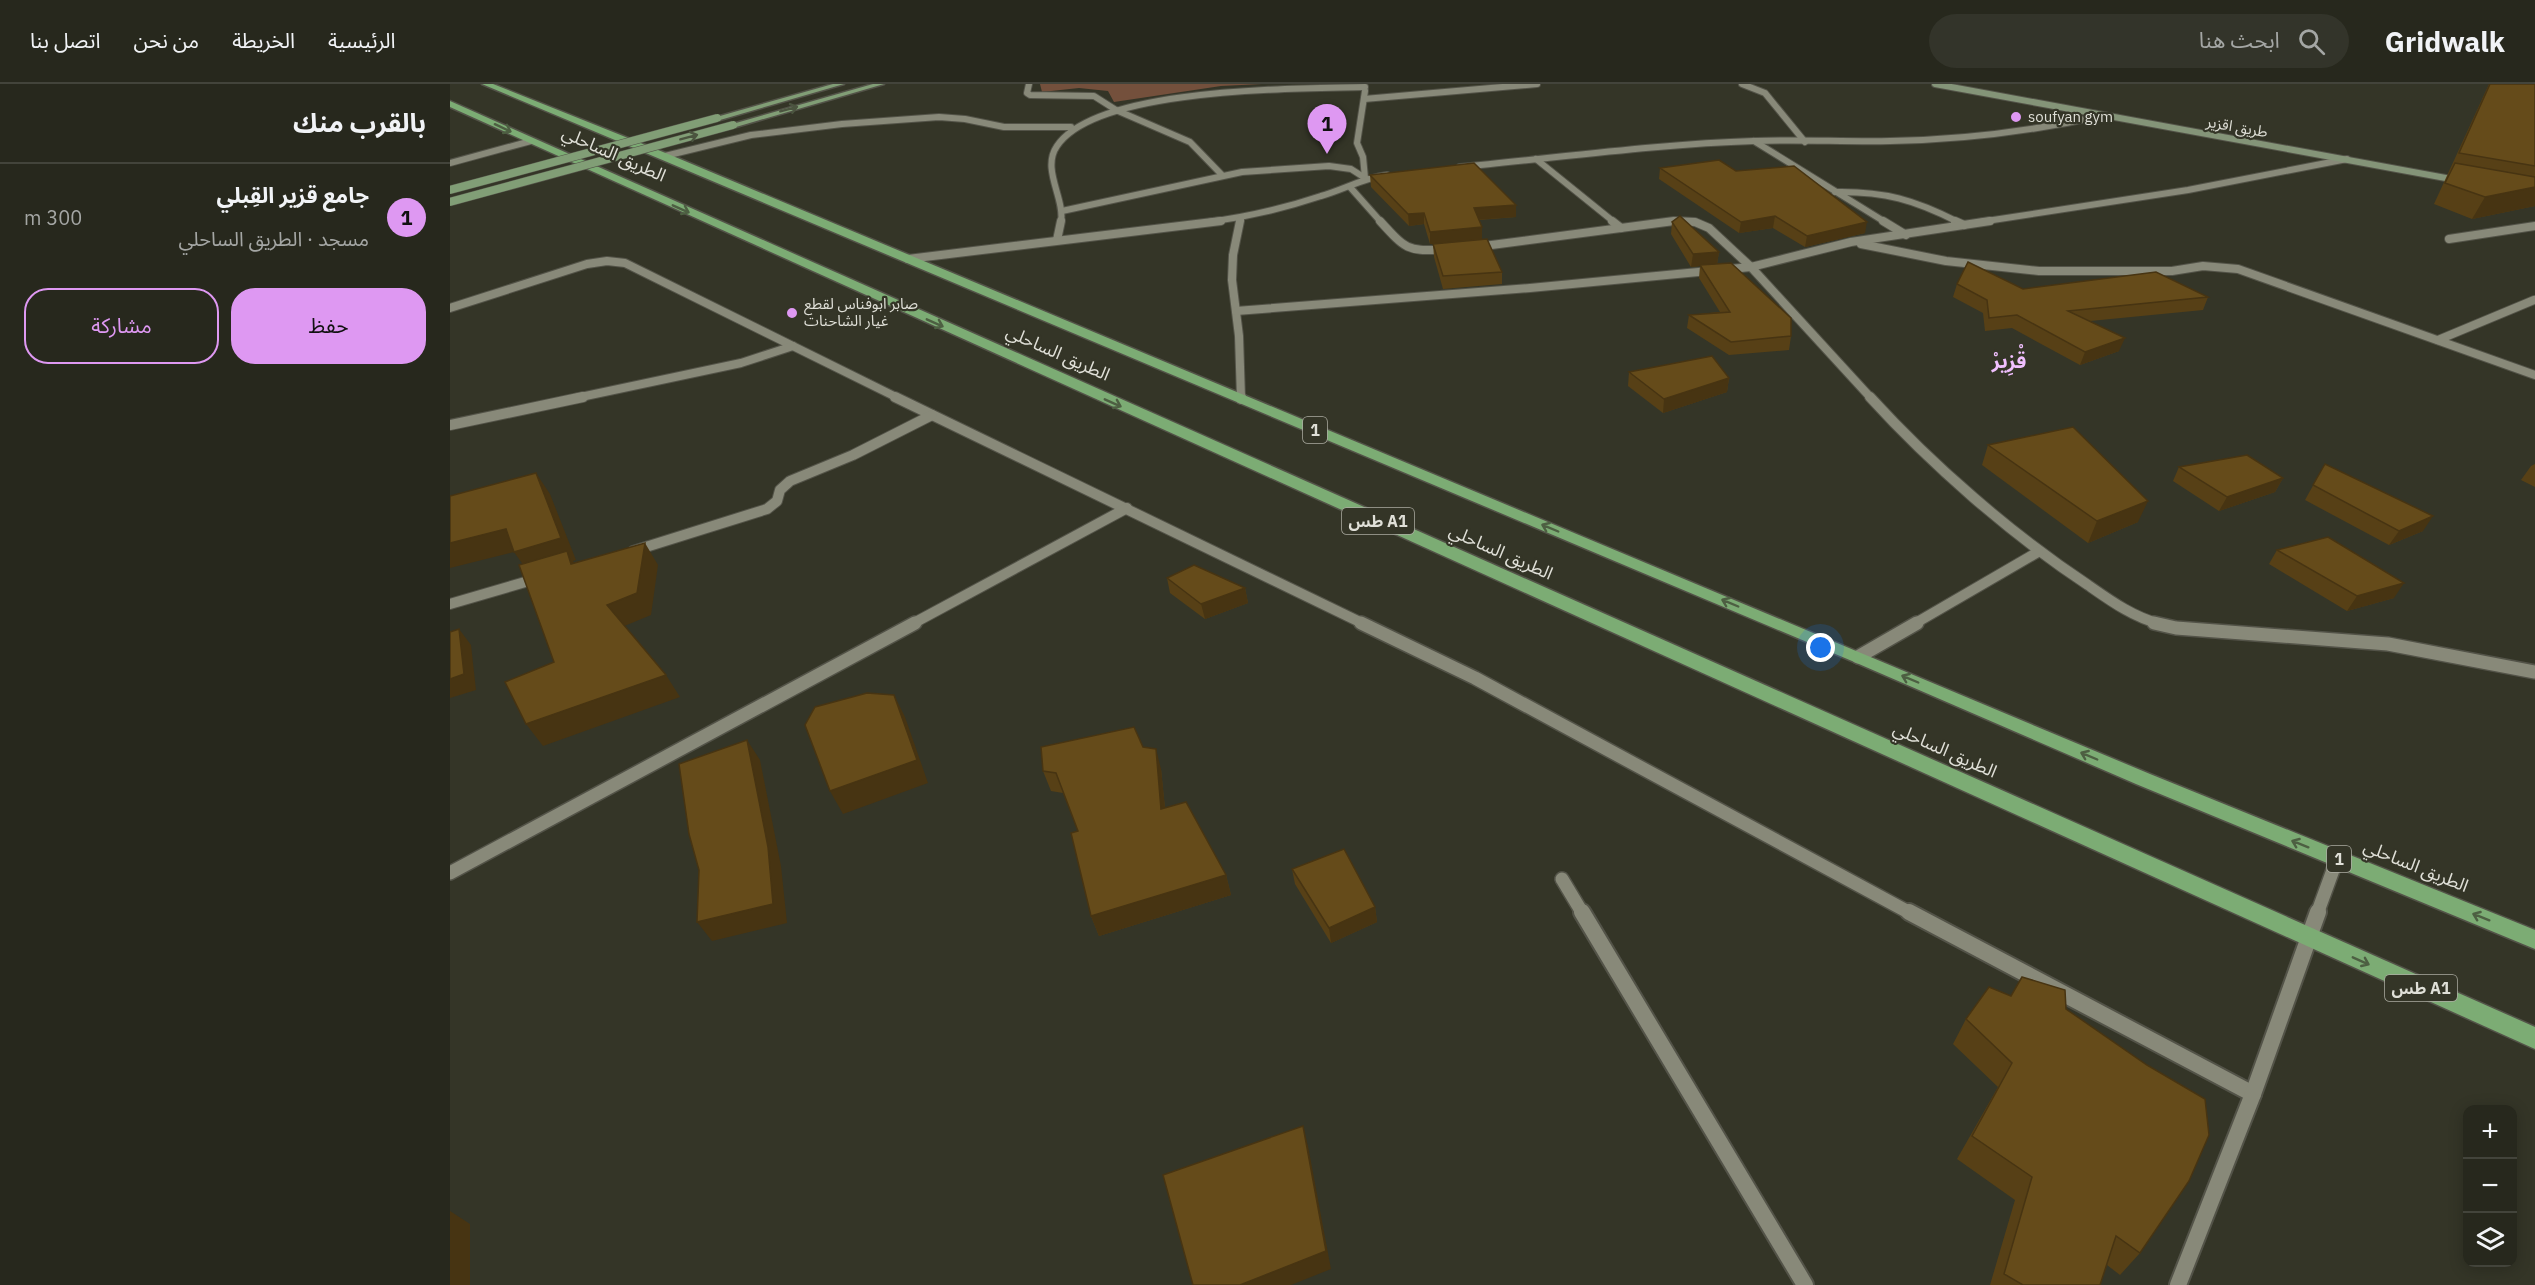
<!DOCTYPE html>
<html lang="ar">
<meta charset="utf-8">
<style>
body{margin:0;font-family:"IBM Plex Sans","Noto Sans Arabic",sans-serif;background:#33342a;color:#f1f3f6;direction:rtl}
.controls{position:absolute;right:18px;bottom:18px;display:grid;overflow:hidden;border-radius:12px;box-shadow:0 3px 15px #0003}
.controls button{width:54px;height:54px;display:grid;place-items:center;padding:0;border:0;border-bottom:2px solid #43443b;background:#27281d;color:#f1f3f6;font:30px sans-serif}
.you{position:absolute;left:1371px;top:564px;width:21px;height:21px;margin:-15px;border:4px solid #fff;border-radius:50%;background:#1a73e8;box-shadow:0 0 0 9px #1a73e833}
.badge{display:grid;place-items:center;width:39px;height:39px;border-radius:50%;background:#de98f2;color:#111;font-size:20px;font-weight:700}
.pin{position:absolute;translate:-50% -50px;filter:drop-shadow(0 2px 3px #0008)}
.pin::after{content:'';position:absolute;top:32px;width:21px;height:18px;background:inherit;clip-path:polygon(0 0,100% 0,50% 100%)}
.list{margin:0;padding:0;list-style:none}
h2{display:flex;justify-content:space-between;align-items:center;height:78px;margin:0;padding:0 24px;font-size:26px}
h2 small{font-size:20px;font-weight:400;color:#a4a6a4}
.list li{display:grid;grid-template-columns:39px 1fr auto;gap:18px;align-items:center;box-sizing:border-box;height:108px;padding:0 24px;border-top:2px solid #43443b}
.list b{display:block;font-size:22px;white-space:nowrap}
.list p{margin:0;font-size:20px;white-space:nowrap;color:#a4a6a4}
.list em{font-size:20px;font-style:normal;color:#a4a6a4}
.actions{display:flex;gap:12px;padding:18px 24px}
.actions a{flex:1;padding:14px 0;border:2px solid #de98f2;border-radius:24px;text-align:center;font-size:21px;color:#de98f2}
.actions .main{background:#de98f2;color:#111}
.icon{flex:none;width:33px;height:33px;fill:none;stroke:currentColor;stroke-width:2;stroke-linecap:round;stroke-linejoin:round}
.map{position:relative;flex:none;width:2085px;height:1201px;overflow:hidden;direction:ltr}
header{display:flex;align-items:center;gap:36px;box-sizing:border-box;height:84px;padding:0 30px;background:#27281d;border-bottom:2px solid #43443b}
header strong{font-size:28px}
nav{display:flex;gap:33px;margin-inline-start:auto;font-size:21px}
.search{width:420px;height:54px;background:#33342a;display:flex;align-items:center;gap:15px;box-sizing:border-box;padding:0 21px;border-radius:33px;color:#a4a6a4;font-size:22px}
main{display:flex}
aside{flex:1;background:#27281d}
.map>svg:first-child{display:block}
.green{fill:#74503c}
.lines{fill:none;stroke-linecap:round;stroke-linejoin:round}
.street-far4-casing{stroke:#535348;stroke-width:8}
.street-far3-casing{stroke:#535348;stroke-width:10}
.street-far2-casing{stroke:#535348;stroke-width:12}
.street-far1-casing{stroke:#535348;stroke-width:16}
.street-casing{stroke:#535348;stroke-width:20}
.secondary-casing{stroke:#535348;stroke-width:8}
.primary-casing{stroke:#535348;stroke-width:3}
.highway-casing{stroke:#535348;stroke-width:3}
.street-far4{stroke:#888979;stroke-width:6}
.street-far3{stroke:#888979;stroke-width:8}
.street-far2{stroke:#888979;stroke-width:10}
.street-far1{stroke:#888979;stroke-width:13}
.street{stroke:#888979;stroke-width:16}
.secondary{stroke:#849478;stroke-width:6}
.primary{fill:#819e76;fill-rule:evenodd}
.highway{fill:#7cac74;fill-rule:evenodd}
.primary-bridge-casing{stroke:#535348;stroke-width:9;stroke-linecap:butt}
.primary-bridge{stroke:#819e76;stroke-width:8}
.wall{fill:#574016}
.shaded-wall{fill:#473412}
.building{fill:#654b1a;stroke:#473412;stroke-width:1.5}
.oneway{stroke:#4b543f}
.oneway2{stroke:#4d5f42}
.poi-dot{fill:#de98f2;stroke:#343527;stroke-width:2}
.labels{text-anchor:middle;stroke-width:4.5;stroke-linejoin:round;paint-order:stroke}
.far-poi-label{font-size:15px;fill:#dfdfd7;stroke:#343527;text-anchor:start}
.far-street-label{font-size:15px;fill:#dfdfd7;stroke:#343527}
.shield{fill:#343527;stroke:#acaca2;stroke-width:1.5}
.shield-label{font-size:16px;font-weight:bold;fill:#dfdfd7}
.street-label{font-size:18px;fill:#dfdfd7;stroke:#343527}
.far-district-label{font-size:20px;font-weight:bold;fill:#f0bffe;stroke:#343527}
</style>
<header>
<strong>Gridwalk</strong>
<div class="search"><svg class="icon" aria-label="search" viewBox="0 0 24 24"><circle cx="10" cy="10" r="6"/><path d="M15 15l6 6"/></svg>ابحث هنا</div>
<nav><a>الرئيسية</a><a>الخريطة</a><a>من نحن</a><a>اتصل بنا</a></nav>
</header>
<main>
<div class="map">
<svg width="2085" height="1201" viewBox="0 0 2085 1201">
<rect width="100%" height="100%" fill="#343527"/>
<!-- green -->
<path class="green" d="M590 0H812L771 2 664 18 658 7 629 4 592 8Z"/>
<g class="lines">
<!-- street-far4 casing -->
<g class="street-far4-casing">
<g id="street-far4">
<path d="M579 0 577 9 580 11 644 12 666 26 740 58 772 91"/>
<path d="M1292 0 1315 9 1355 58"/>
<path d="M915 7 907 59 913 73 915 94"/>
<path d="M914 15 1087 0"/>
<path d="M1304 57 1435 138"/>
<path d="M215 72 301 51 392 40 489 33 515 35 554 43H621"/>
<path d="M1086 75 1164 138"/>
<path d="M0 79 81 57"/>
<path d="M1010 83C1107 74 1206 60 1304 57 1349 55 1394 58 1440 57 1510 56 1582 47 1651 32"/>
<path d="M900 103 931 138"/>
<path d="M1385 108C1434 107 1465 116 1508 138"/>
<path d="M612 127 792 88 879 82 901 85 915 94"/>
<path d="M611 138C615 114 591 85 607 62 647 3 846 5 915 3"/>
<path d="M758 138C797 133 835 124 871 112 895 105 913 94 937 91"/>
<path d="M790 138 791 134"/>
<path d="M1216 138H1245"/>
<path d="M1530 138 1738 106 1897 75"/>
</g>
</g>
<!-- street-far3 casing -->
<g class="street-far3-casing">
<g id="street-far3">
<path d="M790 137 783 171 782 196 789 252 791 314"/>
<path d="M930 137C959 169 957 166 1000 166"/>
<path d="M1162 137 1171 144"/>
<path d="M1433 137 1456 151"/>
<path d="M1505 137 1514 141"/>
<path d="M1999 155 2085 142"/>
<path d="M607 156 611 137"/>
<path d="M1411 160 1496 177 1589 187H1722L1753 182 1788 185 2085 291"/>
<path d="M1026 163 1224 137 1245 138 1259 144 1301 183 1421 314"/>
<path d="M458 175 771 137"/>
<path d="M0 224 137 180 157 177 175 179 448 314"/>
<path d="M786 227 1080 204 1301 183 1401 158 1540 137"/>
<path d="M1988 256 2084 216"/>
<path d="M126 314 291 279 343 262"/>
</g>
</g>
<!-- street-far2 casing -->
<g class="street-far2-casing">
<g id="street-far2">
<path d="M445 313 914 540"/>
<path d="M791 313V315"/>
<path d="M1420 313C1482 381 1561 450 1638 501 1661 517 1683 533 1710 540"/>
<path d="M0 341 133 313"/>
<path d="M183 467 317 425 327 417 330 406 340 397 403 371 482 331"/>
<path d="M0 520 89 494"/>
<path d="M462 540 677 424"/>
<path d="M1464 540 1588 468"/>
</g>
</g>
<!-- street-far1 casing -->
<g class="street-far1-casing">
<g id="street-far1">
<path d="M911 539 1025 594 1462 830"/>
<path d="M1704 539 1726 544 1938 560 2085 588"/>
<path d="M1408 573 1467 539"/>
<path d="M0 789 465 539"/>
<path d="M1112 795 1133 830"/>
<path d="M1867 830 1887 775"/>
</g>
</g>
<!-- street casing -->
<g class="street-casing">
<g id="street">
<path d="M1132 828 1355 1201"/>
<path d="M1459 828 1803 1010"/>
<path d="M1728 1201 1803 1010 1868 828"/>
</g>
</g>
<!-- secondary casing -->
<g class="secondary-casing">
<path id="secondary" d="M1485 0 2012 97"/>
</g>
<!-- primary casing -->
<g class="primary-casing">
<g id="primary">
<path d="M383 0H394L270 36 263 34Z"/>
<path d="M423 0H434L286 43 279 41Z"/>
</g>
</g>
<!-- highway casing -->
<g class="highway-casing">
<g id="highway">
<path d="M32 0H43L218 70 1700 690 2085 846V865L1686 700 1402 577Z"/>
<path d="M0 17 2085 943V965L0 23Z"/>
</g>
</g>
<!-- street-far4 -->
<use href="#street-far4" class="street-far4"/>
<!-- street-far3 -->
<use href="#street-far3" class="street-far3"/>
<!-- street-far2 -->
<use href="#street-far2" class="street-far2"/>
<!-- street-far1 -->
<use href="#street-far1" class="street-far1"/>
<!-- street -->
<use href="#street" class="street"/>
<!-- secondary -->
<use href="#secondary" class="secondary"/>
<!-- primary -->
<use href="#primary" class="primary"/>
<!-- highway -->
<use href="#highway" class="highway"/>
<!-- primary-bridge casing -->
<g class="primary-bridge-casing">
<g id="primary-bridge">
<path d="M0 106 267 34"/>
<path d="M0 118 283 41"/>
</g>
</g>
<!-- primary-bridge -->
<use href="#primary-bridge" class="primary-bridge"/>
</g>
<!-- wall -->
<g class="wall">
<path d="M2039 0H2085V122L2022 135 1984 120Z"/>
<path d="M1210 84 1286 87 1415 149 1355 163 1323 144 1289 149 1209 95Z"/>
<path d="M920 91 1066 121V133L1029 136 1032 143V155L1052 188V200L993 205 984 173 983 160 1015 157 980 160 974 140 959 142 921 103Z"/>
<path d="M1222 138 1269 168 1267 180 1341 252 1339 266 1279 271 1237 244 1239 231 1270 228 1249 194 1250 182 1241 183 1221 150Z"/>
<path d="M1507 200 1573 205 1758 213 1753 226 1640 237 1669 267 1630 281 1562 244 1535 247 1533 229 1503 213Z"/>
<path d="M1179 288 1279 294 1277 308 1213 329 1178 302Z"/>
<path d="M1538 361 1688 438 1638 459 1532 381Z"/>
<path d="M1875 380 1973 447 1939 461 1855 416Z"/>
<path d="M2085 380V403L2071 396 2081 382Z"/>
<path d="M1729 383 1833 394 1825 408 1769 427 1723 397Z"/>
<path d="M1827 466 1944 514 1897 527 1819 480Z"/>
<path d="M717 494 795 504 798 519 755 535 720 509Z"/>
<path d="M693 663 711 685 715 724 776 791 781 811 649 852 641 832 628 747 613 709 601 707 593 687Z"/>
<path d="M842 785 925 823 927 838 881 859 845 800Z"/>
<path d="M1561 912 1616 925 1690 1169 1670 1191 1657 1181 1650 1201H1540L1565 1116 1507 1075 1548 1003 1503 960 1516 935Z"/>
</g>
<!-- shaded-wall -->
<g class="shaded-wall">
<path d="M2085 103V122L2022 135 2035 113Z"/>
<path d="M1066 121V133L1024 136V124Z"/>
<path d="M974 129V140L959 142 958 130Z"/>
<path d="M1325 132 1323 144 1289 149 1291 138Z"/>
<path d="M1417 138 1415 149 1355 163 1357 152Z"/>
<path d="M1032 143V155L980 160V148Z"/>
<path d="M1269 168 1267 180 1241 183 1243 170Z"/>
<path d="M1675 254 1669 267 1630 281 1635 268Z"/>
<path d="M1279 294 1277 308 1213 329 1214 315Z"/>
<path d="M86 389 100 410 126 476 123 477 131 489H79L64 468 0 484V459L56 445Z"/>
<path d="M1833 394 1825 408 1769 427 1777 413Z"/>
<path d="M1698 417 1688 438 1638 459 1647 437Z"/>
<path d="M1983 432 1973 447 1939 461 1949 447Z"/>
<path d="M195 459 208 481 201 531 172 543 157 521Z"/>
<path d="M1954 499 1944 514 1897 527 1907 512Z"/>
<path d="M795 504 798 519 755 535 751 520Z"/>
<path d="M9 545 21 561 26 606 0 614V595Z"/>
<path d="M216 591 230 613 93 662 76 640Z"/>
<path d="M444 611 455 633 478 699 393 730 380 707Z"/>
<path d="M297 656 310 676 331 782 337 839 262 857 247 838Z"/>
<path d="M706 665 711 685 717 744 711 725Z"/>
<path d="M776 791 781 811 649 852 641 832Z"/>
<path d="M925 823 927 838 881 859 879 844Z"/>
<path d="M853 1042 858 1062 881 1185 841 1201H790Z"/>
<path d="M0 1127 20 1140V1201H0Z"/>
</g>
<!-- building -->
<g class="building">
<path d="M2040 0H2085V82L2009 69Z"/>
<path d="M1269 76 1286 87 1344 82 1417 138 1357 152 1325 132 1291 138 1210 84Z"/>
<path d="M1024 79 1066 121 1024 124 1032 143 980 148 974 129 958 130 920 91Z"/>
<path d="M2005 79 2085 93V103L2035 113 1995 99Z"/>
<path d="M1230 132 1269 168 1243 170 1222 138Z"/>
<path d="M1037 155 1052 188 993 192 983 160Z"/>
<path d="M1518 178 1573 205 1706 188 1758 213 1618 227 1675 254 1635 268 1567 231 1539 234 1537 216 1507 200Z"/>
<path d="M1281 179 1341 234V252L1281 258 1239 231 1280 228 1250 181Z"/>
<path d="M1262 272 1279 294 1214 315 1179 288Z"/>
<path d="M1623 343 1698 417 1647 437 1538 361Z"/>
<path d="M1797 371 1833 394 1777 413 1729 383Z"/>
<path d="M1875 380 1983 432 1949 447 1863 401Z"/>
<path d="M86 389 111 454 64 468 56 445 0 459V412Z"/>
<path d="M1878 453 1954 499 1907 512 1827 466Z"/>
<path d="M195 459 187 509 157 521 216 591 76 640 55 598 104 578 69 481 117 467 121 480Z"/>
<path d="M744 481 795 504 751 520 717 494Z"/>
<path d="M9 545 14 590 0 595V548Z"/>
<path d="M417 609 444 611 467 676 380 707 355 641 365 623Z"/>
<path d="M684 643 693 663 706 665 711 725 736 718 776 791 641 832 621 749 628 747 606 689 593 687 591 663Z"/>
<path d="M297 656 318 763 323 820 247 838 249 786 239 750 229 680Z"/>
<path d="M894 765 925 823 879 844 842 785Z"/>
<path d="M1572 893 1615 906 1616 925 1697 981 1755 1015 1759 1051 1739 1097 1690 1169 1666 1152 1650 1201H1573L1554 1190 1582 1093 1522 1052 1562 979 1516 935 1539 903 1561 912Z"/>
<path d="M853 1042 876 1167 790 1201H743L713 1091Z"/>
</g>
<!-- one-way arrows -->
<defs><path id="oneway-shaft" d="M-6 0H5M1.5-3L5.5 0L1.5 3" fill="none" stroke-width="1.6" stroke-linecap="round" stroke-linejoin="round" transform="scale(1.5)"/></defs>
<g class="oneway">
<use href="#oneway-shaft" transform="translate(339 25) rotate(-15)"/>
<use href="#oneway-shaft" transform="translate(239 53) rotate(-15)"/>
</g>
<g class="oneway2">
<use href="#oneway-shaft" transform="translate(53 44) rotate(25)"/>
<use href="#oneway-shaft" transform="translate(231 125) rotate(24)"/>
<use href="#oneway-shaft" transform="translate(485 239) rotate(24)"/>
<use href="#oneway-shaft" transform="translate(663 319) rotate(24)"/>
<use href="#oneway-shaft" transform="translate(1100 444) rotate(-157)"/>
<use href="#oneway-shaft" transform="translate(1280 519) rotate(-157)"/>
<use href="#oneway-shaft" transform="translate(1460 595) rotate(-157)"/>
<use href="#oneway-shaft" transform="translate(1639 672) rotate(-157)"/>
<use href="#oneway-shaft" transform="translate(1850 760) rotate(-158)"/>
<use href="#oneway-shaft" transform="translate(2031 833) rotate(-158)"/>
<use href="#oneway-shaft" transform="translate(1911 877) rotate(24)"/>
</g>
<!-- markers -->
<g class="poi-dot">
<circle cx="1566" cy="33" r="6"/>
<circle cx="342" cy="229" r="6"/>
</g>
<g class="labels">
<!-- far-poi labels -->
<g class="far-poi-label">
<text x="1578" y="38">soufyan gym</text>
<text x="354" y="225">صابر ابوفناس لقطع<tspan x="354" dy="17">غيار الشاحنات</tspan></text>
</g>
<!-- far-street labels -->
<g class="far-street-label">
<text transform="translate(1787 43) rotate(10)" y="5">طريق اقزير</text>
</g>
<!-- shield labels -->
<g class="shield">
<rect x="853" y="333" width="24" height="26" rx="4.5"/>
<rect x="892" y="424" width="72" height="26" rx="4.5"/>
<rect x="1877" y="762" width="24" height="26" rx="4.5"/>
<rect x="1935" y="891" width="72" height="26" rx="4.5"/>
</g>
<g class="shield-label">
<text x="865" y="352">1</text>
<text x="928" y="443">طس A1</text>
<text x="1889" y="781">1</text>
<text x="1971" y="910">طس A1</text>
</g>
<!-- street labels -->
<g class="street-label">
<text transform="translate(164 70) rotate(24)" y="6">الطريق الساحلي</text>
<text transform="translate(608 269) rotate(24)" y="6">الطريق الساحلي</text>
<text transform="translate(1051 468) rotate(24)" y="6">الطريق الساحلي</text>
<text transform="translate(1495 666) rotate(24)" y="6">الطريق الساحلي</text>
<text transform="translate(1966 782) rotate(22)" y="6">الطريق الساحلي</text>
</g>
<!-- far-district labels -->
<g class="far-district-label">
<text x="1559" y="284">قْزِيرْ</text>
</g>
</g>
</svg>
<div class="controls">
<button>+</button>
<button>−</button>
<button><svg class="icon" aria-label="layers" viewBox="0 0 24 24"><path d="M12 4l9 5-9 5-9-5zM3 14l9 5 9-5"/></svg></button>
</div>
<div class="you"></div>
<div class="pin badge" style="left:877px;top:70px">1</div>
</div>
<aside>
<h2>بالقرب منك<small></small></h2>
<ul class="list">
<li><span class="badge">1</span><div><b>جامع قزير القِبلي</b><p>مسجد · الطريق الساحلي</p></div><em>300 m</em></li>
</ul>
<div class="actions"><a class="main">حفظ</a><a>مشاركة</a></div>
</aside>
</main>
